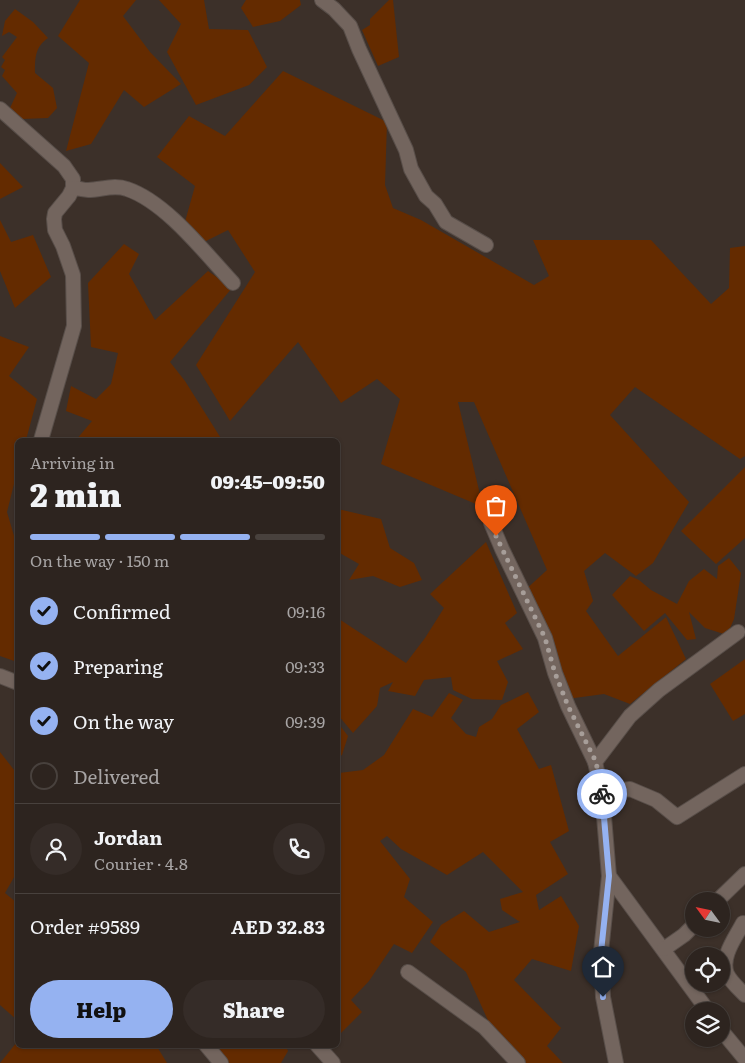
<!DOCTYPE html>
<meta charset="utf-8">
<style>
:root{--surface:#2d241f;--page:#352c28;--text:#f1f3f6;--muted:#a7a4a4;--line:#48413d;--accent:#95b2f1}
body{margin:0;font-family:Literata,serif;background:var(--page);color:var(--text);height:100vh;display:flex;flex-direction:column;font-size:19px;white-space:nowrap}
*{box-sizing:border-box;margin:0}
p{font-size:16px;color:var(--muted)}
.icon{flex:none;width:28px;height:28px;fill:none;stroke:currentColor;stroke-width:2;stroke-linecap:round;stroke-linejoin:round}
.map{position:relative;flex:1;overflow:hidden}
.side{position:absolute;left:15px;top:438px;width:325px;height:610px;display:flex;flex-direction:column;background:var(--surface);border-radius:8px;box-shadow:0 1px 4px #0004,0 0 0 1px var(--line)}
.side>*{flex:none}
.needle{width:32px;rotate:303deg}
.tools{position:absolute;left:685px;top:892px;display:grid;gap:10px}
.tools a{display:grid;place-items:center;width:45px;height:45px;border-radius:50%;background:var(--surface);box-shadow:0 1px 4px #0004,0 0 0 1px var(--line);font-size:25px}
.pin{position:absolute;display:grid;place-items:center;width:42px;height:42px;color:#fff;margin:-51px -21px;border-radius:50% 50% 50% 0;rotate:-45deg;box-shadow:0 0 5px #0007}
.pin .icon{rotate:45deg}
.courier{position:absolute;display:grid;place-items:center;width:50px;height:50px;margin:-25px;border:4px solid #95b2f1;border-radius:50%;background:#fff;color:#222;box-shadow:0 1px 6px #0007}
.head em{font-style:normal;font-weight:800}
.head div{display:flex;flex-direction:column-reverse}
.head{display:flex;align-items:center;justify-content:space-between;height:85px;padding:0 15px}
h1{font-size:32px;font-weight:800;line-height:38px}
.bar{display:grid;grid-template-columns:repeat(4,1fr);gap:8px 5px;align-content:center;height:60px;padding:0 15px}
.bar i{height:6px;border-radius:4px;background:var(--line)}
.bar .active{background:var(--accent)}
.bar p{grid-column:span 4}
.line{display:flex;align-items:center;gap:12px;padding:0 15px;border-top:1px solid var(--line)}
.line div{flex:1}
.round{display:grid;place-items:center;flex:none;width:52px;height:52px;border-radius:26px;background:var(--page)}
ol{padding:0 15px;list-style:none}
li{display:flex;align-items:center;gap:15px;height:55px}
li p{margin-inline-start:auto}
li .icon{padding:5px;border-radius:50%;background:var(--accent);color:#111;stroke-width:4}
li:last-child{color:var(--muted)}
li i{width:28px;height:28px;border:2px solid var(--line);border-radius:50%}
.primary-button{display:flex;gap:10px;margin-top:auto;padding:10px 15px}
.primary-button a{flex:1;height:58px;border-radius:30px;background:var(--accent);color:#111;font-size:20px;font-weight:800;line-height:58px;text-align:center}
.primary-button a+a{background:var(--page);color:var(--text)}
.map>svg:first-child{display:block}
.green{fill:#642b00}
.lines{fill:none;stroke-linecap:round;stroke-linejoin:round}
.minor-casing{stroke:#584e49;stroke-width:16}
.minor{stroke:#73655e;stroke-width:14}
.done{stroke:#a79e99;stroke-width:5;stroke-dasharray:0 9}
.route{stroke:#95b2f1;stroke-width:6}
</style>
<div class="map">
<svg width="745" height="1063" viewBox="0 0 745 1063">
<rect width="100%" height="100%" fill="#3c3029"/>
<!-- green -->
<g class="green">
<path d="M80,0H136L123,16L150,52L181,84L144,107L124,90L91,144L66,151L89,63L58,36Z"/>
<path d="M159,0H204L209,29L248,30L267,67L249,85L196,105L167,52L181,24Z"/>
<path d="M246,0H300L301,5L280,21L253,27L241,8Z"/>
<path d="M389,0H393L399,57L378,66L362,30L370,25V19Z"/>
<path d="M15,9L33,22L48,38C35,47 35,58 35,73L53,88L57,108L48,118L22,119L10,108L17,93L2,76L5,70L1,67L5,60L2,57L17,37L9,32L2,36L5,21Z"/>
<path d="M283,71L387,122L385,185L393,208L421,220L534,285L549,276L533,240H651L711,304L729,288L730,248L745,246V456L740,459L635,387L610,415L689,502L653,563L636,576L605,553L584,571L593,601L586,611L618,656L666,617L686,659L630,704L604,694L567,699L523,592L547,570L474,402H458L483,507L381,464L400,399L377,379L341,403L298,342L230,421L196,365L255,272L228,230L196,246L181,236L195,186L157,157L189,116L225,136Z"/>
<path d="M0,163L23,187L0,199Z"/>
<path d="M0,220L11,242L33,235L51,277L15,308L0,271Z"/>
<path d="M124,244L139,254L129,274L155,320L208,271L232,288L170,362L185,381L222,440H76L92,421L66,411L71,386L96,399L111,384L118,353L91,347L88,283Z"/>
<path d="M0,336L29,347L9,376L37,399L26,440H18L17,472L7,512L17,546V662L0,656Z"/>
<path d="M745,467V538L716,564L681,531Z"/>
<path d="M338,509L381,519L390,548L414,563L422,580L400,587L373,576L349,580L359,564L338,552Z"/>
<path d="M486,542L517,613L505,623L523,649L497,661L508,682L502,700L472,699L453,690L451,677L424,680L415,696L388,691L393,682L380,688L377,706L353,733L338,715L339,619L406,663L425,638L444,608L430,594Z"/>
<path d="M729,558L741,573L734,619L727,635L705,628L689,612L696,639L687,640L665,613L644,631L612,595L630,576L639,580L651,590L677,604L689,581L704,569L717,579L718,566Z"/>
<path d="M745,659V714L733,721L710,684Z"/>
<path d="M528,692L539,712L517,729L539,769L551,765L569,831L550,842L568,874L536,895L539,910L561,896L579,926L571,971L532,959L514,980L561,1028L547,1046L563,1063H520L496,1038L466,972L430,942L441,925L464,911L489,932L520,922L502,910L500,899L523,892L483,852L447,875L401,849L387,836L380,841L410,879L404,897L433,922L412,953L394,944L369,981L351,1000L362,1012L338,1036V776L339,773L363,770L384,755L413,709L432,717L449,693L463,700L451,718L466,734L476,737L479,727L492,719L501,705Z"/>
<path d="M338,723L348,736L342,755L338,757Z"/>
<path d="M0,752L18,775L17,872L5,893L17,903V1020L0,1005Z"/>
<path d="M17,1042L18,1045H156L167,1063H0Z"/>
<path d="M207,1045H285L288,1051L281,1063H223Z"/>
</g>
<g class="lines">
<defs>
<g id="minor">
<path d="M322,0L334,9L350,26L359,49L406,150L411,169L426,196L435,204L446,222L486,245"/>
<path d="M0,109L64,166L73,179V188L69,196L55,213L54,219L55,230L63,246L73,275L74,326L41,440"/>
<path d="M73,188C78,188 83,190 88,190C101,190 114,184 127,189C166,202 205,253 233,283"/>
<path d="M491,523L502,549L545,638L555,673L568,706L595,762"/>
<path d="M0,676L18,683"/>
<path d="M602,793L630,789L656,800L677,817L745,774"/>
<path d="M609,876L708,1011"/>
<path d="M717,901L745,874"/>
<path d="M743,923C736,937 720,957 727,974C731,982 739,989 745,995"/>
<path d="M664,949L684,935L694,925"/>
<path d="M408,972L484,1027L518,1063"/>
<path d="M721,1030L745,1059"/>
<path d="M206,1045L221,1063"/>
<path d="M317,1045L333,1063"/>
<path d="M616,1063L603,997L601,952L609,876L602,793L595,762L630,716L659,690L738,632"/>
</g>
</defs>
<!-- minor casing -->
<use href="#minor" class="minor-casing"/>
<!-- minor -->
<use href="#minor" class="minor"/>
</g>
<g class="lines">
<!-- done -->
<path class="done" d="M496,536L545,638L555,673L568,706L596,762L602,794"/>
<!-- route -->
<path class="route" d="M602,794L609,876L601,952L603,997"/>
</g>
</svg>
<div class="tools">
<a><svg class="needle" viewBox="-14 -14 28 28"><path d="M0-13l5 13h-10z" fill="#e53935"/><path d="M0 13l5-13h-10z" fill="#a7a4a4"/></svg></a>
<a><svg class="icon" aria-label="locate" viewBox="0 0 24 24"><circle cx="12" cy="12" r="6"/><path d="M12 2v4M12 18v4M2 12h4M18 12h4"/></svg></a>
<a><svg class="icon" aria-label="layers" viewBox="0 0 24 24"><path d="M12 4l9 5-9 5-9-5zM3 14l9 5 9-5"/></svg></a>
</div>
<div class="pin" style="left:496px;top:536px;background:#ea580c"><svg class="icon" aria-label="bag" viewBox="0 0 24 24"><path d="M5 8h14l-1 12H6zM9 8a3 3 0 0 1 6 0"/></svg></div>
<div class="pin" style="left:603px;top:997px;background:#1f2937"><svg class="icon" aria-label="home" viewBox="0 0 24 24"><path d="M3 11l9-7 9 7M6 9v11h12V9"/></svg></div>
<div class="courier" style="left:602px;top:794px"><svg class="icon" aria-label="bike" viewBox="0 0 24 24"><circle cx="6" cy="16" r="4"/><circle cx="18" cy="16" r="4"/><path d="M6 16l4-8h5l3 8M10 8l3 8H6M13 5h3"/></svg></div>
<section class="side">
<div class="head"><div><h1>2 min</h1><p>Arriving in</p></div><em>09:45–09:50</em></div>
<div class="bar"><i class="active"></i><i class="active"></i><i class="active"></i><i></i><p>On the way · 150 m</p></div>
<ol>
<li><svg class="icon" aria-label="check" viewBox="0 0 24 24"><path d="M5 12l5 5 9-10"/></svg>Confirmed<p>09:16</p></li>
<li><svg class="icon" aria-label="check" viewBox="0 0 24 24"><path d="M5 12l5 5 9-10"/></svg>Preparing<p>09:33</p></li>
<li><svg class="icon" aria-label="check" viewBox="0 0 24 24"><path d="M5 12l5 5 9-10"/></svg>On the way<p>09:39</p></li>
<li><i></i>Delivered</li>
</ol>
<div class="line" style="height:90px"><a class="round"><svg class="icon" aria-label="person" viewBox="0 0 24 24"><circle cx="12" cy="8" r="4"/><path d="M4 21q1-7 8-7t8 7"/></svg></a><div><b>Jordan</b><p>Courier · 4.8</p></div><a class="round"><svg class="icon" aria-label="phone" viewBox="0 0 24 24"><path d="M5 4h4l2 5-3 2q2 4 5 5l2-3 5 2v4C11 20 4 13 5 4z"/></svg></a></div>
<div class="line" style="height:65px"><div>Order #9589</div><b>AED 32.83</b></div>
<div class="primary-button"><a>Help</a><a>Share</a></div>
</section>
</div>
